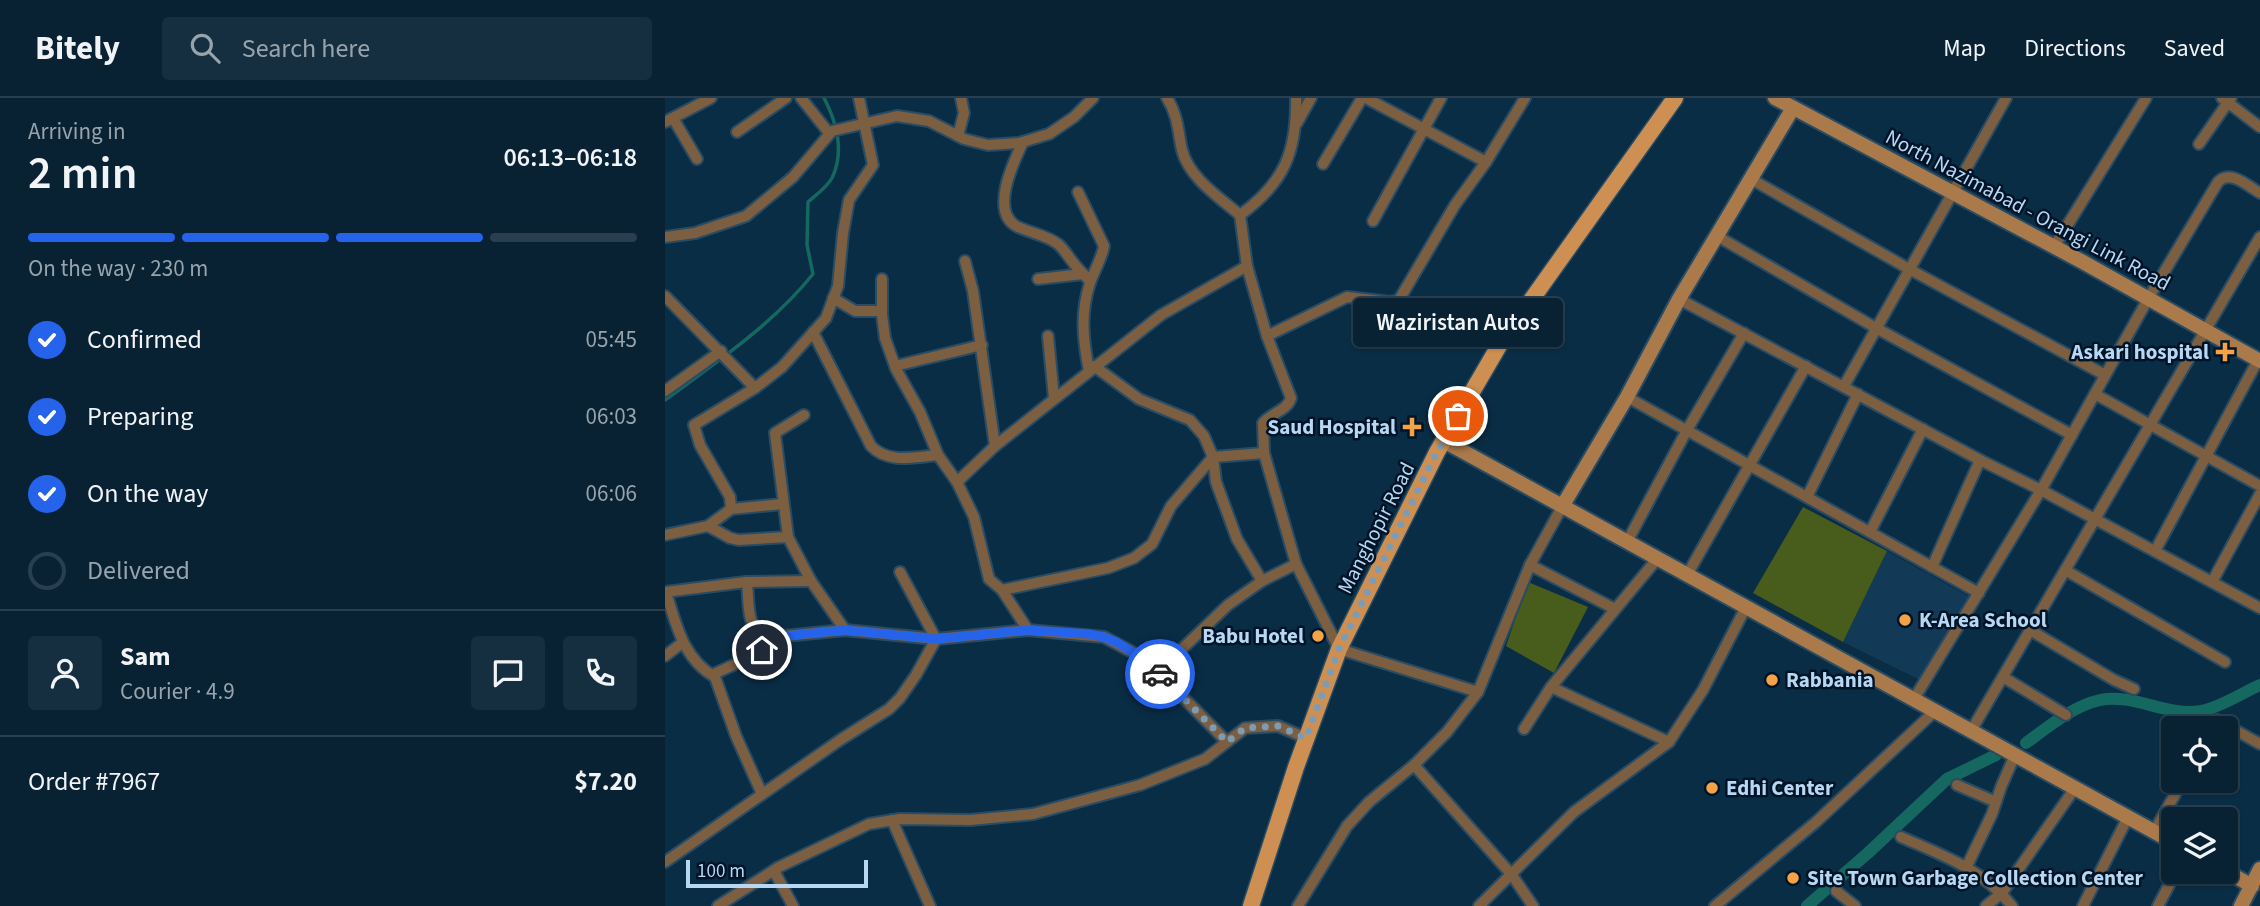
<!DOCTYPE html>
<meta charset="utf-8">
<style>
:root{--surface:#082234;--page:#162f40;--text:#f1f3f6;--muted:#98a4ac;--line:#293f4f;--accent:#2563eb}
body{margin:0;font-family:"Source Sans 3",sans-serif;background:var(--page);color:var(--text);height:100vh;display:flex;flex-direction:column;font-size:26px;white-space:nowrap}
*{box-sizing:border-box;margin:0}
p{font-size:23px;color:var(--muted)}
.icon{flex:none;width:38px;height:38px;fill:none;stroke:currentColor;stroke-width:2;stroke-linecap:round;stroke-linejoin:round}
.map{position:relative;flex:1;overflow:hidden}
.details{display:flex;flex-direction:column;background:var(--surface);width:665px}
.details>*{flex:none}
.tools{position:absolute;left:1496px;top:618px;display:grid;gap:14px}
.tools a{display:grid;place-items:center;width:77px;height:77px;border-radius:7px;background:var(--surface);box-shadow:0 2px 5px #0004,0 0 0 2px var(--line);font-size:35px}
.scale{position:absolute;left:21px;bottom:18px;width:182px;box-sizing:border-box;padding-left:7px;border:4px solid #b8d7f3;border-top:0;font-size:19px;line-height:24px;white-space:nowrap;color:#b8d7f3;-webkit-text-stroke:5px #001428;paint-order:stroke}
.pin{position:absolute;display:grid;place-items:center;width:60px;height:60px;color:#fff;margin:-30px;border:4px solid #fff;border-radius:50%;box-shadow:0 2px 7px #0007}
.courier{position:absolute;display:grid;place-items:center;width:70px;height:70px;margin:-35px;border:5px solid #2563eb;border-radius:50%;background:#fff;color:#222;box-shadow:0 2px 9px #0007}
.bubble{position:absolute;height:49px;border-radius:7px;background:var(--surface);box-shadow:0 2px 5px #0004,0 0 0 2px var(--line);font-size:23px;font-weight:600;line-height:49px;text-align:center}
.headline em{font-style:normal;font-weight:600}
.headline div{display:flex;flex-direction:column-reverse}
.headline{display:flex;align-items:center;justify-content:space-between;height:119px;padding:0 28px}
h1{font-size:46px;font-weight:600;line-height:52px}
.bar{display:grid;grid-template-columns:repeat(4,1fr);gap:10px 7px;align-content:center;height:84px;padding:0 28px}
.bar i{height:9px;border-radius:5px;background:var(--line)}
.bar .current{background:var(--accent)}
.bar p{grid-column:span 4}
.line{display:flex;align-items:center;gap:18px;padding:0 28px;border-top:2px solid var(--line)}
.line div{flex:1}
.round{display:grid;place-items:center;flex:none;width:74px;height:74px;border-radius:7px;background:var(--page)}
ol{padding:0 28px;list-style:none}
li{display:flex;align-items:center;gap:21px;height:77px}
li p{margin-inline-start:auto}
li .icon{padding:7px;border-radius:50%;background:var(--accent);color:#fff;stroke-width:4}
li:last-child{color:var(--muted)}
li i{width:38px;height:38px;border:4px solid var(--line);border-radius:50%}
header{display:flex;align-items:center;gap:42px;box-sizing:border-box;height:98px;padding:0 35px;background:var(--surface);border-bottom:2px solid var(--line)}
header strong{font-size:33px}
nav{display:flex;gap:38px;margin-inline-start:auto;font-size:24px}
.search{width:490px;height:63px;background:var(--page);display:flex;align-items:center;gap:18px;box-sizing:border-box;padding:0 24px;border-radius:7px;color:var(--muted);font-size:26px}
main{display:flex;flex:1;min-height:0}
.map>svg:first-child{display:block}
.built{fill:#123956}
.green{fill:#485c1b}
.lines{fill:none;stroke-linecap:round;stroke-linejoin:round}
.stream{stroke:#14685f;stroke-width:3.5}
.canal{stroke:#14685f;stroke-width:12}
.street-casing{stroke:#294c65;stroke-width:14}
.secondary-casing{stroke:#294c65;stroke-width:18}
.primary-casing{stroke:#294c65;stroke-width:19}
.street{stroke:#7c5e41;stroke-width:10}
.secondary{stroke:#aa7a4b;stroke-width:14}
.primary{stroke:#ce9052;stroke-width:16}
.done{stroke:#7b9cb6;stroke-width:7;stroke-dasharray:0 12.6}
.route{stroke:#2563eb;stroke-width:9}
.poi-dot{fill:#f6a247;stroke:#001428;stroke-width:2.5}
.labels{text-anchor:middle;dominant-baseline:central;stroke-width:5;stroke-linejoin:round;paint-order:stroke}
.street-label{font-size:21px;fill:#b8d7f3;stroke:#001428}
.poi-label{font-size:21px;font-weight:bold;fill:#b8d7f3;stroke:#001428;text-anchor:start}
</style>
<header>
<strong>Bitely</strong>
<div class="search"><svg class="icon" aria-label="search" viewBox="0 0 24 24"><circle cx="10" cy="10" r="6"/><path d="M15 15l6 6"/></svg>Search here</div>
<nav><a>Map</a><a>Directions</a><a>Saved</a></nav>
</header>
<main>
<section class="details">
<div class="headline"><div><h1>2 min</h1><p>Arriving in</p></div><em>06:13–06:18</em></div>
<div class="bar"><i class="current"></i><i class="current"></i><i class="current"></i><i></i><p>On the way · 230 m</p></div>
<ol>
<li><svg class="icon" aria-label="check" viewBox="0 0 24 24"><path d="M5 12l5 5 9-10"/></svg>Confirmed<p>05:45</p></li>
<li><svg class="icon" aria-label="check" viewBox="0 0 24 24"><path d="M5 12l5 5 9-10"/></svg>Preparing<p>06:03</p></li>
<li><svg class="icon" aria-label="check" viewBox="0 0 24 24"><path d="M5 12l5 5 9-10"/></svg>On the way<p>06:06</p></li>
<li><i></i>Delivered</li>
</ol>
<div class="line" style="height:126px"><a class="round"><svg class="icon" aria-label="person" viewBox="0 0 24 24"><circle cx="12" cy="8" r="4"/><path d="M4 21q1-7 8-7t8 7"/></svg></a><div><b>Sam</b><p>Courier · 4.9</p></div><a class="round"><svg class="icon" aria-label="chat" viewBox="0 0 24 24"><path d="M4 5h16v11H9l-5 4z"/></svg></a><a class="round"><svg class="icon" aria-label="phone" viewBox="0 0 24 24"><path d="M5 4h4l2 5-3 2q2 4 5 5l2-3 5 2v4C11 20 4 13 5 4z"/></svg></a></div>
<div class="line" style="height:91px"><div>Order #7967</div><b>$7.20</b></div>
</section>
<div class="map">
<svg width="1595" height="808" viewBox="0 0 1595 808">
<rect width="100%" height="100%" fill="#0a2d46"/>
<!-- built -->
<path class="built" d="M1222,453L1305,499L1255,582L1178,544Z"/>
<!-- green -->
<g class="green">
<path d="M1138,409L1222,453L1178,544L1088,495Z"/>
<path d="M863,484L923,509L889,575L841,548Z"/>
</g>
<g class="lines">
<!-- stream -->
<path class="stream" d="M0,302C52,264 108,226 148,176L142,147L143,104C151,97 162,89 167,80C180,53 172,25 159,0"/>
<!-- canal -->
<g class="canal">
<path d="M1361,645C1383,629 1408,608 1435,602C1469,595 1502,619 1536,613C1556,609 1577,595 1595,587"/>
<path d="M1142,808L1203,755L1282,681L1331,657"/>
</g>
<defs>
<g id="street">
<path d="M136,0L164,35"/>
<path d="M502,0C513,17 513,34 517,52C524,80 555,100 575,117L582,168L602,238L626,300C622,313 606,315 598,325L599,355L631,466L674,551L813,594"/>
<path d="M701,0L821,64"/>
<path d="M1557,0L1595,29"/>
<path d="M8,20L32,61"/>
<path d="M0,24L46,0"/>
<path d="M632,25L646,0"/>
<path d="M72,34L121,0"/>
<path d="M293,38L299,15L296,0"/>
<path d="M358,44C348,65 324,115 353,129C366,135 381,137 393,146C399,151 402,157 407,163C412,170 419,177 425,183"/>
<path d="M1534,46L1566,0"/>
<path d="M658,66L697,0"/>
<path d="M1086,81L1244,171L1440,277"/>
<path d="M413,94L439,148C437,160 429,173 425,185C415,215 418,242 424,273"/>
<path d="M575,117C619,85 632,54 631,0"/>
<path d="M708,123L776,0"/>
<path d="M1052,138L1211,230L1407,337"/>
<path d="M0,139L30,135L81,118L128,79L167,33L232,18L264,23L299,41L323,47L354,45L384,36L409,19L428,0"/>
<path d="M1389,149L1481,0"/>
<path d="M300,163L308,193L330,348"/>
<path d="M217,181V217L220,240L231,271L255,314L273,357L292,384L309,419L324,481L337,492L363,532"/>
<path d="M373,181L418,176"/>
<path d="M0,198L90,290"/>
<path d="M168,200L190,213H217"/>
<path d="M1014,201L1315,362L1376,392L1595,510"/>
<path d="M148,234L206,348C223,366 250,359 273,357"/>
<path d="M383,238L389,300"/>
<path d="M602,238L682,199L725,204L734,202L790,107L821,64L860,0"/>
<path d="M230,268L317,247"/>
<path d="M429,268L474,301L525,322L539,338L548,359L551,384L572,441L597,483"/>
<path d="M1179,288L1341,0"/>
<path d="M0,293L56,253"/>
<path d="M1430,296L1595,388"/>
<path d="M962,299L1314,495"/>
<path d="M139,317L110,335L123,439L146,483L180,532"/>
<path d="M292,384L330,348L496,217L582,168"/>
<path d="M1142,399L1193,296"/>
<path d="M66,411L118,406"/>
<path d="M43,428L65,440L74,442L123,439"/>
<path d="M1205,434L1258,331"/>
<path d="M0,437L43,428L66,411L65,399L35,347L29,327L90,290L117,269L161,220L173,188L178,135L184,102L208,67L194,0"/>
<path d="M962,444L1022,332L1079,235"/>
<path d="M1490,453L1593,262"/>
<path d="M865,467L950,511"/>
<path d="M1267,469L1315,362"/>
<path d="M1400,472L1560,564"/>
<path d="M1022,477L1141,268"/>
<path d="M82,484C84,503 81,529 99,540L180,532L271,541L363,532L439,539L469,555L497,578L562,644"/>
<path d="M1547,484L1595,396"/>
<path d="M337,492L443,470L469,460L487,446L506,408L548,359L599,355"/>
<path d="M0,494L81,484L146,483"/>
<path d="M1,494C11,526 18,561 50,579"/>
<path d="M1365,532L1449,582L1469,591"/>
<path d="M518,550L563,507L597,483L631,466"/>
<path d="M0,558L17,545"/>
<path d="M1338,579L1401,617"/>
<path d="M886,589L1004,644"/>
<path d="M1249,601L1376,392L1483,201L1553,84C1565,71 1583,88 1595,95"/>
<path d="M1548,630L1552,622L1595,646"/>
<path d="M859,631L886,589L992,461"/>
<path d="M1306,633L1595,139"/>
<path d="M749,667L847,777L868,808"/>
<path d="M1292,687L1331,704"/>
<path d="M97,696L71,638L50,579L51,575L94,555L98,550L99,540"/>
<path d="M227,722L265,808"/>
<path d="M1489,734L1518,682"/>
<path d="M1236,739C1277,757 1319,772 1347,808"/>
<path d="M0,764L175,642L224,611L235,600L251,577L271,541L235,474"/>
<path d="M1302,768L1327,716L1336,689L1350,657"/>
<path d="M109,773L128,808"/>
<path d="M1171,793L1190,808"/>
<path d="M53,808L114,769L204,726L235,721L305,722L368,716L475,687L540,661L580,630L613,628L641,640"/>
<path d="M633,808L682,728L704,704L749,667L782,634L813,594L865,467L898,407"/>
<path d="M814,808L909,714L1004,644L1038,592L1081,509"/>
<path d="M1050,808L1151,724L1270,613"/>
<path d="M1321,808L1337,795L1410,690"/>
<path d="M1418,808L1463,719"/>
<path d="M1493,808L1511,774"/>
</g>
<g id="secondary">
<path d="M1110,0L1416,163L1595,263"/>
<path d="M779,343L1508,744"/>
<path d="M898,407L962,299L1014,201L1128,10"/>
<path d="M1561,773L1587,788"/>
<path d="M1576,808L1595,771"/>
</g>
<path id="primary" d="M586,808L631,669L674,551L772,354L835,246L1010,0"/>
</defs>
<!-- street casing -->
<use href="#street" class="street-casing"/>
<!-- secondary casing -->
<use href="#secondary" class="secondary-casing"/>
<!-- primary casing -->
<use href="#primary" class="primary-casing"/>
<!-- street -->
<use href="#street" class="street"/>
<!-- secondary -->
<use href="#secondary" class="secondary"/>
<!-- primary -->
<use href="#primary" class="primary"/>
</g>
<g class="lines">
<!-- done -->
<path class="done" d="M495,576L562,644L580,630L613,628L641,640L674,551L772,354L793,318"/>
<!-- route -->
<path class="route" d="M97,552L99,540L180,532L271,541L363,532L424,536L439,539L453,545L469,555L495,576"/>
</g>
<!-- markers -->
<g class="poi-dot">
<path d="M1556.5 243.5h7v7h7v7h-7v7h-7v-7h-7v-7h7z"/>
<path d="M743.5 318.5h7v7h7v7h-7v7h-7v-7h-7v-7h7z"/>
<circle cx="1240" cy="522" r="7"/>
<circle cx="653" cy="538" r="7"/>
<circle cx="1107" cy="582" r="7"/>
<circle cx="1047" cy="690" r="7"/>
<circle cx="1128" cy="780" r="7"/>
</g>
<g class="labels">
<!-- street labels -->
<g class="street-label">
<text transform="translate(1363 112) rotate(28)">North Nazimabad - Orangi Link Road</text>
<text transform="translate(711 430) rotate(-63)">Manghopir Road</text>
</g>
<!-- poi labels -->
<g class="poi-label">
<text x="1544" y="254" text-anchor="end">Askari hospital</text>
<text x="731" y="329" text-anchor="end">Saud Hospital</text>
<text x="1254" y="522">K-Area School</text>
<text x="639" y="538" text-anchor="end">Babu Hotel</text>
<text x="1121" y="582">Rabbania</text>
<text x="1061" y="690">Edhi Center</text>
<text x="1142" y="780">Site Town Garbage Collection Center</text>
</g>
</g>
</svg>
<div class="tools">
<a><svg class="icon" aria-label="locate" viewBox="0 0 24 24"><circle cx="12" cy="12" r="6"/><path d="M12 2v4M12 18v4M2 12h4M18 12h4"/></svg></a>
<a><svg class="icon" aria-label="layers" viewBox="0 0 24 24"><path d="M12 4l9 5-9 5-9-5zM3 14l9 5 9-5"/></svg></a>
</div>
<div class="scale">100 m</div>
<div class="pin" style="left:793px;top:318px;background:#ea580c"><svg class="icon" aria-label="bag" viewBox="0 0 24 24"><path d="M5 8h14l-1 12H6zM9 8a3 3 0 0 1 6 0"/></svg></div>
<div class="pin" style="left:97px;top:552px;background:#1f2937"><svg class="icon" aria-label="home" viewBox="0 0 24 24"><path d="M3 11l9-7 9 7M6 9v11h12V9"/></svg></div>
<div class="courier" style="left:495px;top:576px"><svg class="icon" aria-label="car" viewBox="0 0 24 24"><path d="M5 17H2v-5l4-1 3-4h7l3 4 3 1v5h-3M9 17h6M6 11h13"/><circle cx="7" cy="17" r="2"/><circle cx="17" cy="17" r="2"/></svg></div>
<div class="bubble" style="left:688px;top:200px;width:210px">Waziristan Autos</div>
</div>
</main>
